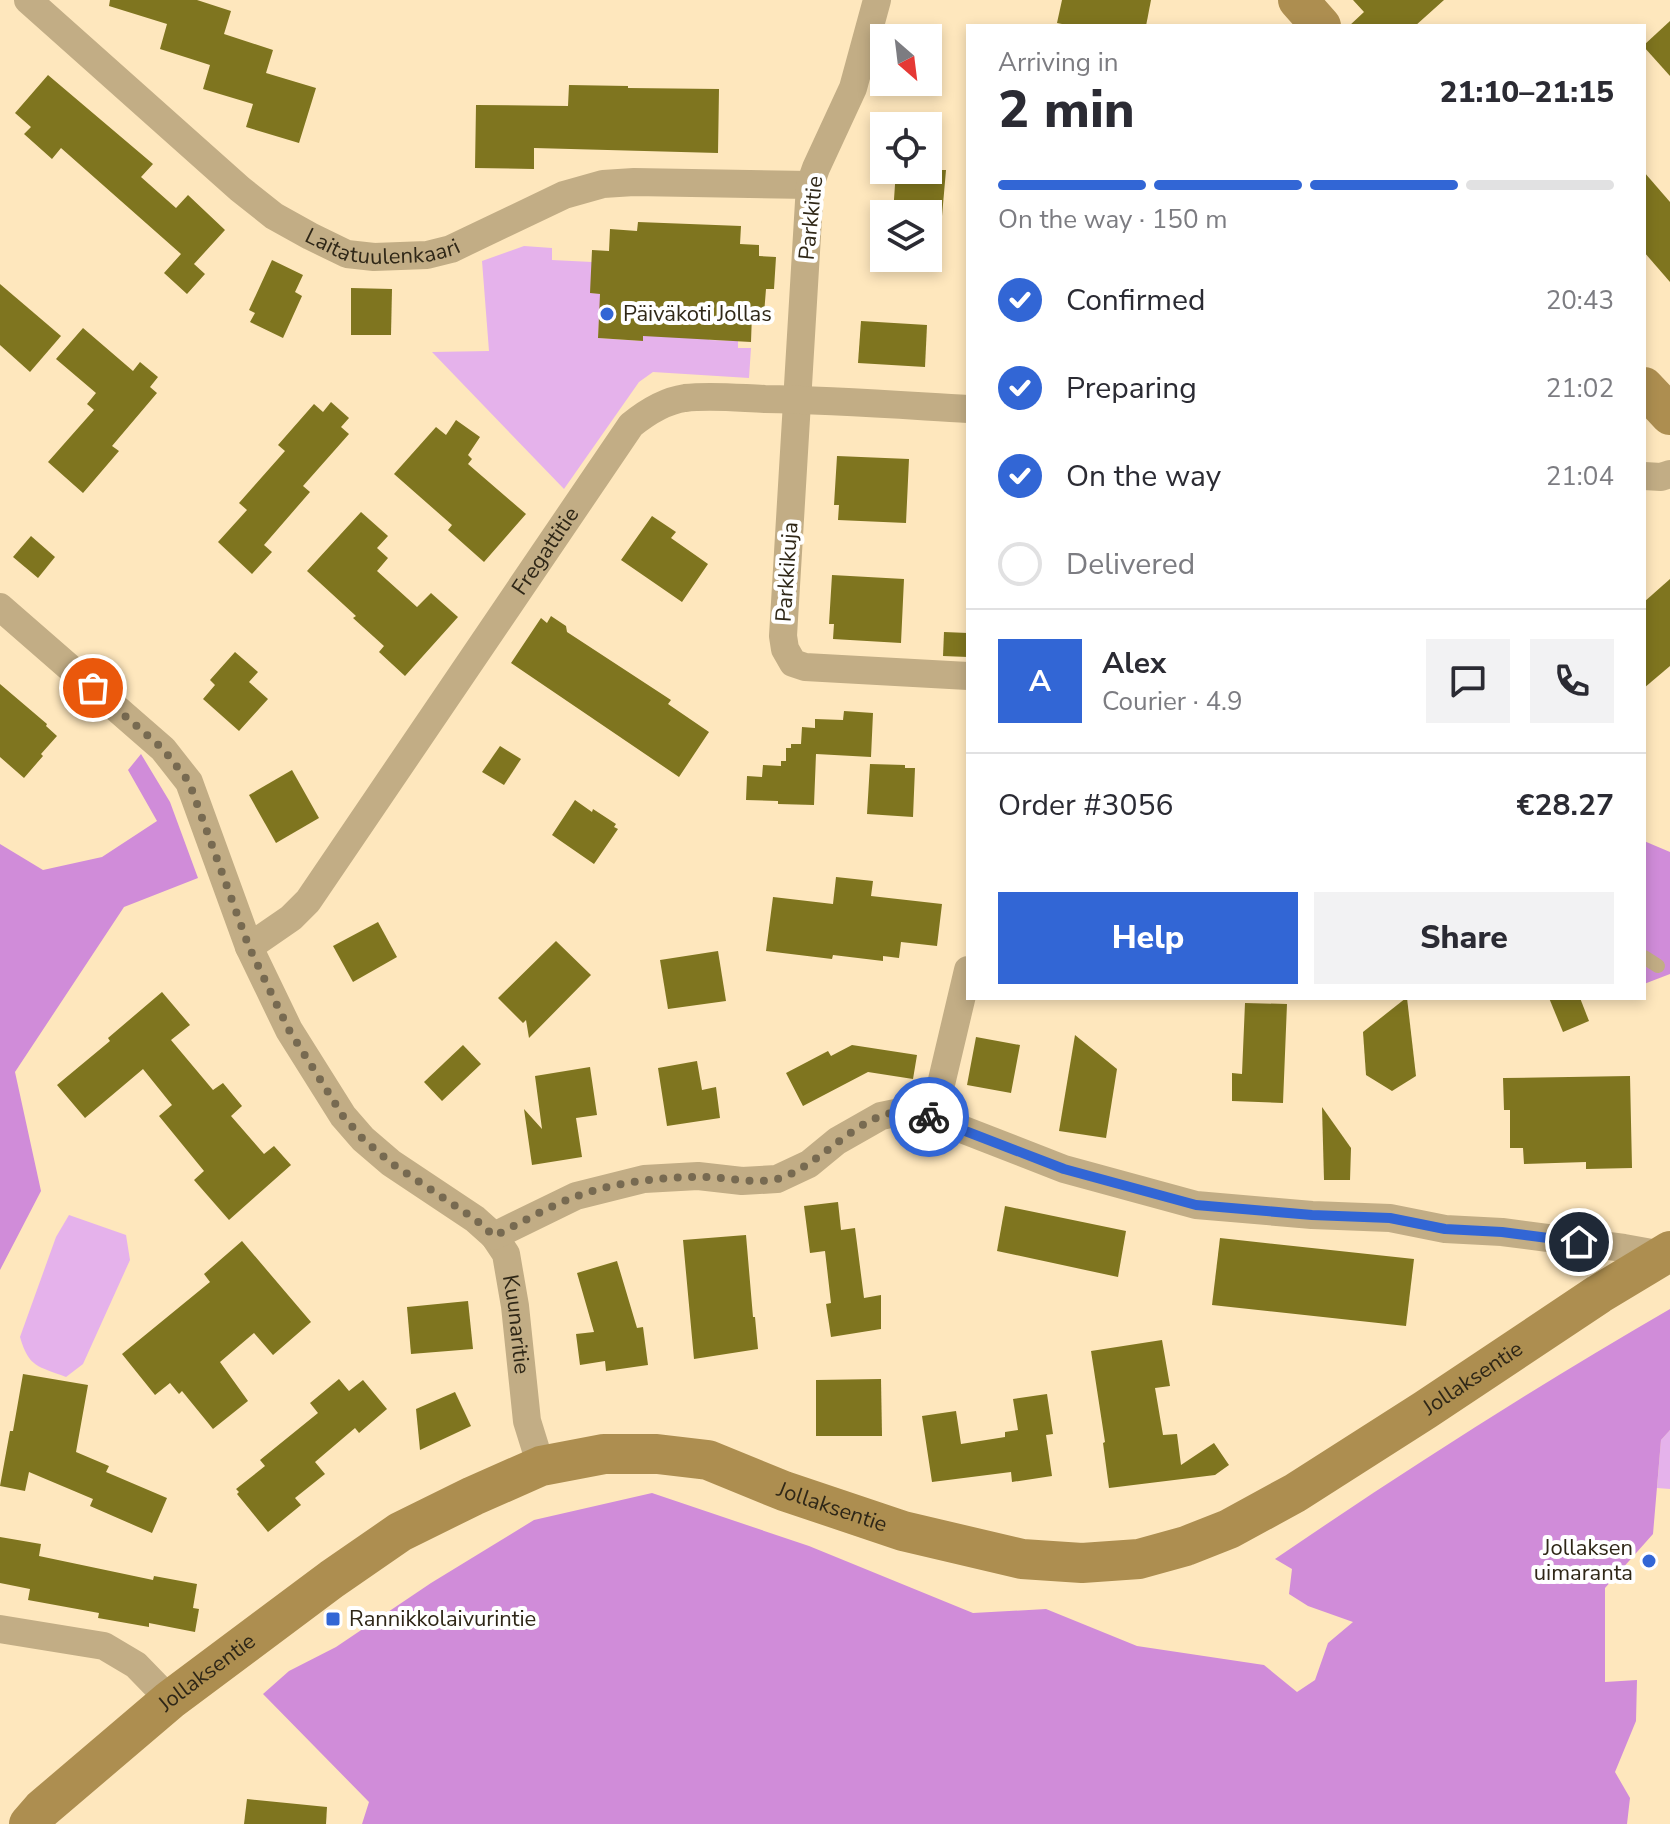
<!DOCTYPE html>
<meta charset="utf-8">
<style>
:root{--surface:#fff;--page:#f2f2f3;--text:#2b2b33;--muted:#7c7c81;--line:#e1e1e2;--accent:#3266d5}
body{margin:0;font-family:"Nunito Sans",sans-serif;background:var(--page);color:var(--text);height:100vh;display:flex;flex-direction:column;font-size:30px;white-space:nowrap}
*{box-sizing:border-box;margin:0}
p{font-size:26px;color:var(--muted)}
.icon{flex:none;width:44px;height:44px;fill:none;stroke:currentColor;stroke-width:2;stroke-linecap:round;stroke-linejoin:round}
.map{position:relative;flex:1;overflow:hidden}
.side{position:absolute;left:966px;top:24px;width:680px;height:976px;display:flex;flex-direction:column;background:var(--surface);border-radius:0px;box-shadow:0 4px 12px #0003}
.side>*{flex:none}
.needle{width:52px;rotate:152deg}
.tools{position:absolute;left:870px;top:24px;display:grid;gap:16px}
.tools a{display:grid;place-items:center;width:72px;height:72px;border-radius:0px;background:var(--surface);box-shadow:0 4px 12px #0003;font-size:40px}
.pin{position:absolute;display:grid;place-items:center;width:68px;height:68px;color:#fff;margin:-34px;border:4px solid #fff;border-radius:50%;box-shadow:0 2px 8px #0007}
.courier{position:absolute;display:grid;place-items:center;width:80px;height:80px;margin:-40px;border:6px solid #3266d5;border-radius:50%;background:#fff;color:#222;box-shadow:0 2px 10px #0007}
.summary em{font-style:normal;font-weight:800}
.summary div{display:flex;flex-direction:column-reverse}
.summary{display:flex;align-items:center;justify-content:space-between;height:136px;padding:0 32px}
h1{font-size:52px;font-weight:800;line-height:60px}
.bar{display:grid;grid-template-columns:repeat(4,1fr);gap:12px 8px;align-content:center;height:96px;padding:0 32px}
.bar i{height:10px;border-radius:6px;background:var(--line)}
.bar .on{background:var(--accent)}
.bar p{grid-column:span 4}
.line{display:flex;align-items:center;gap:20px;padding:0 32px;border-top:2px solid var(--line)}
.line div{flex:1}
.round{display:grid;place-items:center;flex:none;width:84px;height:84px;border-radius:0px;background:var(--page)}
ol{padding:0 32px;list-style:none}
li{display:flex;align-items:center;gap:24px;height:88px}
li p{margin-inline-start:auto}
li .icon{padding:8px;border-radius:50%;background:var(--accent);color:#fff;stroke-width:4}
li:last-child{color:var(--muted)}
li i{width:44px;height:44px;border:4px solid var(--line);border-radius:50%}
.action{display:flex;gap:16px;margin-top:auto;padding:16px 32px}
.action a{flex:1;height:92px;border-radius:0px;background:var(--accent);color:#fff;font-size:32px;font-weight:800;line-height:92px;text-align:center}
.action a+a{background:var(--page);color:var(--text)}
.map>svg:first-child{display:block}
.green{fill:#e5b2eb}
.forest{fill:#d08cd9}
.building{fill:#7f751f}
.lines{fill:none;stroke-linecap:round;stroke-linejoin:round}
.lane{stroke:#c2ad85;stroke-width:14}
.street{stroke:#c2ad85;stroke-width:28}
.secondary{stroke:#ad8e50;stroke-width:40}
.done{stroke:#776a51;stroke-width:8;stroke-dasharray:0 14.4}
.route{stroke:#3266d5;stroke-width:10}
.poi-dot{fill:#3266d5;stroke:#fff;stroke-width:3}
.labels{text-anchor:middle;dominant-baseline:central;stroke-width:8;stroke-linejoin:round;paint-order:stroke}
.street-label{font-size:22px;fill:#2f2717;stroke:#fff}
.poi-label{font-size:22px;fill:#2f2717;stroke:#fff;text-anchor:start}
</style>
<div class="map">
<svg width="1670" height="1824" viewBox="0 0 1670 1824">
<rect width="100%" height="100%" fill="#fee7bd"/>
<!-- green -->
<g class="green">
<path d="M524,246L552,248V260L592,262L591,293L631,295L599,319L598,338L642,341L643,336L711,297L709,340L738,341V348H751L749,378L653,372L639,382L564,489L432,352L489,351L482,261Z"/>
<path d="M69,1215L126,1235L130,1260L83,1364L66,1377C38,1366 29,1368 20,1337L56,1237Z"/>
<path d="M1670,1430V1489L1657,1488L1661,1440Z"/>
</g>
<!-- forest -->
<g class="forest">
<path d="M141,754L170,802L198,878L124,907L15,1072L41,1191L0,1270V844L43,870L102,857L157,821L128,770Z"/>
<path d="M1644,841L1670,852V974L1644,984Z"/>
<path d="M1670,1309V1430L1661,1440L1653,1534L1605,1588V1682L1637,1680L1636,1721L1615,1772L1630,1798L1627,1824H362L369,1802L263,1694L289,1671L336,1647L431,1583L534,1520L652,1493L809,1546L973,1613L1046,1609L1137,1646L1264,1665L1297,1692L1315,1680L1328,1643L1353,1622L1308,1606L1289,1594L1292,1569L1275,1559C1404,1471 1535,1387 1670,1309Z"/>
</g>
<!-- building -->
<g class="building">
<path d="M110,0H197L231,11L224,34L273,50L266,73L316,88L299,143L246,127L253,104L203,89L210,65L160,49L167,24L109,6Z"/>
<path d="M1062,0H1151L1146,26H1072L1057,23Z"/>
<path d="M1353,0H1444L1415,26H1349L1364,12Z"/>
<path d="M1670,21V76L1644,47V45Z"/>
<path d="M48,75L153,164L141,177L176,208L188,195L225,230L194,264L205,274L187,294L164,273L181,254L61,148L52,159L24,134L31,127L15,113Z"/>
<path d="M569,85L628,86V88L719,89L718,153L534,148V169L475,168L476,105L568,106Z"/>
<path d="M896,170H946L942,216L928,215V214H893Z"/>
<path d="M1644,172L1670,202V282L1644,252Z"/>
<path d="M638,222L741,226L740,244L759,245V256L776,257L774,289H766L764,314L752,313L751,342L643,336V341L598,338L600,294L590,293L592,250L609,251L610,229L637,231Z"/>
<path d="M272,260L303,275L295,292L302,296L283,338L250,322L255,313L249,310Z"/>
<path d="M0,284L61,336L30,372L0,345Z"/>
<path d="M351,288L392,289L391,335H351Z"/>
<path d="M861,321L927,325L925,367L858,363Z"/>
<path d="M83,328L133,371L140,362L158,377L150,387L157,393L112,446L119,451L83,493L48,462L94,410L87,404L96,393L56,359Z"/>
<path d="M331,402L349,418L341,427L349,434L303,486L310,492L264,545L272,552L252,574L218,542L247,510L239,503L285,451L278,445L314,404L323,412Z"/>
<path d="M456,420L480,437L468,455L472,459L468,464L526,514L484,562L448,530L452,525L394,474L436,427L446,435Z"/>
<path d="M837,456L909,459L906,523L838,520L839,505H834Z"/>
<path d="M361,512L388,536L377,548L388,558L377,571L417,607L431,593L458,617L405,676L379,652L384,646L353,618L356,616L307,571Z"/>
<path d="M652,516L676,532L671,538L708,564L682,602L621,560Z"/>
<path d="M31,536L55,557L38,578L13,557Z"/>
<path d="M832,575L904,579L901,643L833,639L834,624H829Z"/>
<path d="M1670,579V666L1644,688V602Z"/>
<path d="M551,616L566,626L567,632L671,700L668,704L709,732L679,777L511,663L541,618L547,623Z"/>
<path d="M944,632L968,633V657L943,656Z"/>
<path d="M235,652L258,672L249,682L268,699L239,731L203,699L215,685L210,680Z"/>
<path d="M0,684L47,724L46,726L57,736L41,754L43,756L24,778L0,757Z"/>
<path d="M844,711L873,713L871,757L816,754L814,805L778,804V801L746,800L747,776L762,777L763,765L781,766V761H786V748H791V744H801L802,727L815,728V719L843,720Z"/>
<path d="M500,746L521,759L504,785L482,772Z"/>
<path d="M870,764L905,765V768H915L913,817L867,814Z"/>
<path d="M292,770L319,818L276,843L249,795Z"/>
<path d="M575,800L592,812L593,809L616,824L614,827L618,829L594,864L552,835Z"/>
<path d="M836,877L873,881L871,896L942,904L937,946L901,942L899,958L883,956V961L833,955L832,959L766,951L773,897L833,904Z"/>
<path d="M378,922L397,957L353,982L333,946Z"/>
<path d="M556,941L591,975L529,1038L526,1020L523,1023L498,998Z"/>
<path d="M718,951L726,1001L668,1009L660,960Z"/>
<path d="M162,992L190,1025L171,1040L213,1090L223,1083L242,1106L231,1116L264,1154L274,1146L291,1165L229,1220L194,1180L204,1171L159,1116L172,1105L143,1069L85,1118L57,1085L110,1041L108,1038Z"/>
<path d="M1406,998H1407L1416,1076L1392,1091L1366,1075L1363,1032Z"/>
<path d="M1549,998H1580L1589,1021L1563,1032Z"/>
<path d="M1245,1003L1287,1004L1283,1103L1232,1101V1073L1242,1074Z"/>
<path d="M1075,1035L1117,1069L1106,1138L1059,1131Z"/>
<path d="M976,1037L1020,1045L1011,1093L967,1085Z"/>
<path d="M463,1045L481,1064L442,1101L424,1082Z"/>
<path d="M852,1045L917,1055L913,1079L868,1072L803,1106L786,1073L828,1051L831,1056Z"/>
<path d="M697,1061L702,1090L716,1087L720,1118L667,1126L658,1068Z"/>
<path d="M590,1067L597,1115L576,1118L582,1157L532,1165L524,1109L542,1129L535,1076Z"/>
<path d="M1630,1076L1632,1168L1586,1169V1162L1524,1164L1523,1148H1510V1110H1504L1503,1078Z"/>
<path d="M1322,1107L1351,1148L1350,1180H1324Z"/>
<path d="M838,1202L841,1230L855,1228L864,1298L881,1295V1329L831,1337L826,1304L831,1303L825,1251L810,1253L804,1206Z"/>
<path d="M1005,1206L1126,1231L1118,1277L997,1251Z"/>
<path d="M746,1235L753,1317H755L758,1349L694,1359L683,1240Z"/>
<path d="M1220,1238L1414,1259L1406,1326L1212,1305Z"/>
<path d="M242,1241L311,1322L273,1355L254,1333L220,1362L248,1401L213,1429L182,1391L179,1394L170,1383L155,1395L122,1354L210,1282L204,1274Z"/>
<path d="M617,1261L637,1328L643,1327L648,1365L606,1371L605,1361L580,1365L576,1334L594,1332L577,1273Z"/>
<path d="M468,1301L473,1349L411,1354L407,1307Z"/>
<path d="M1162,1340L1170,1386L1155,1388L1163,1435L1177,1434L1181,1465L1214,1443L1229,1465L1215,1475L1109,1488L1103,1443L1105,1442L1091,1351Z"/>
<path d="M23,1374L88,1385L76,1452L109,1466L106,1472L167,1498L152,1533L90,1506L93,1499L29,1472L25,1491L0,1486L10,1431H13Z"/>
<path d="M339,1379L349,1391L363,1380L387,1409L359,1433L355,1428L315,1462L325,1474L295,1498L301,1505L268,1532L237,1494L239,1492L236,1489L265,1466L260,1460L318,1413L310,1403Z"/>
<path d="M881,1379L882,1436H816V1380Z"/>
<path d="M455,1392L471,1426L420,1450L416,1409Z"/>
<path d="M1047,1394L1053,1434L1046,1435L1052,1476L1012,1482L1011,1472L932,1482L922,1416L956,1411L961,1444L1005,1437V1432L1018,1430L1013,1399Z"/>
<path d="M0,1537L41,1544L39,1556L153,1580L154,1576L197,1584L193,1608L199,1609L195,1632L149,1623V1627L98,1618L99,1613L28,1600L30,1589L0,1583Z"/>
<path d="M247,1799L327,1807L326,1824H244Z"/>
</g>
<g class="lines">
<!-- lane -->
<path class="lane" d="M1644,957L1658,966"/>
<!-- street -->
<g class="street">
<path id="s1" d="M28,0L240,189L274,216L310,236L347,254L374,257L427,255L451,249L564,195L603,184L634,182L810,185"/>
<path d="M877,0L853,88L816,168L810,185L783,636L785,649L793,663L805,667L968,676"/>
<path d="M1644,476L1661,477L1670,474"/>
<path id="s2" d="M0,607L163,749L189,782L249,947L289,1030L343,1116L363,1139L391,1163L475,1219L494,1236L506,1254L515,1306L527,1421L541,1466"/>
<path id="s3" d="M249,947L291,918L308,901L631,425C647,412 664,401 685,398C711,395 739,398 765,399C833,400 900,405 968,409"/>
<path d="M933,1118L968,970"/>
<path d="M494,1236L576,1196L644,1179L698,1176L742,1181L777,1179L809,1164L837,1141L881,1116L905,1111L933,1118L1064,1169L1196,1205L1312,1215L1390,1218L1445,1229L1502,1232L1624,1248L1663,1255"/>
<path d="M0,1629L104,1646L136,1665L170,1700"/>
</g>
<!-- secondary -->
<g class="secondary">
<path d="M1298,0L1321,26"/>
<path d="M1644,387L1670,415"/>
<path id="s4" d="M29,1824L42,1809L170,1700L332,1579L400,1532L473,1496L541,1466L604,1454H657L708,1460L784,1491L903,1531L1022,1559L1082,1563L1139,1559L1186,1546L1229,1529L1295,1493L1425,1410L1599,1294L1670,1251"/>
</g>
</g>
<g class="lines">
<!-- done -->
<path class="done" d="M93,688L163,749L189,782L249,947L289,1030L343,1116L363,1139L391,1163L475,1219L494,1236C521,1223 549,1206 577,1196C614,1183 653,1178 691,1177C720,1175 748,1185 777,1179C820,1168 859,1110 905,1112C913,1112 922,1115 929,1117"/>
<!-- route -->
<path class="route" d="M929,1117L1064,1169L1196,1205L1312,1215L1390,1218L1445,1229L1502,1232L1579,1242"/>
</g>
<!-- markers -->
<g class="poi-dot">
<circle cx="607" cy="314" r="8"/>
<circle cx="1649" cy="1561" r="8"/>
<rect x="325" y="1611" width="16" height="16" rx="4"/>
</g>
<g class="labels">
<!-- street labels -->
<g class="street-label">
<text transform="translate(811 218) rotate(-84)">Parkkitie</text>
<text stroke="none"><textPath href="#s1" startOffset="444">Laitatuulenkaari</textPath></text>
<text stroke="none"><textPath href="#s3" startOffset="498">Fregattitie</textPath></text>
<text transform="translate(787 572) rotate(-86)">Parkkikuja</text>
<text stroke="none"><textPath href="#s2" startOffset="914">Kuunaritie</textPath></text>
<text stroke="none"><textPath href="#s4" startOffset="1626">Jollaksentie</textPath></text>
<text stroke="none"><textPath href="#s4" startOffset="930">Jollaksentie</textPath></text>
<text stroke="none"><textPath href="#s4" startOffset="234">Jollaksentie</textPath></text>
</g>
<!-- poi labels -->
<g class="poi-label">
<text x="623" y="314">Päiväkoti Jollas</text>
<text x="1633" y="1548" text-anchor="end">Jollaksen<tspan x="1633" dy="25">uimaranta</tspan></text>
<text x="349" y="1619">Rannikkolaivurintie</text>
</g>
</g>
</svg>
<div class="tools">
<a><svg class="needle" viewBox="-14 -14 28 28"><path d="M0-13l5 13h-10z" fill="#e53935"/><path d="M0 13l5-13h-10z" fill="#7c7c81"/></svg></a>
<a><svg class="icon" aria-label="locate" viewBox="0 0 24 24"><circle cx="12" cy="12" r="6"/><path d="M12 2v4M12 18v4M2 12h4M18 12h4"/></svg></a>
<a><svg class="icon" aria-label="layers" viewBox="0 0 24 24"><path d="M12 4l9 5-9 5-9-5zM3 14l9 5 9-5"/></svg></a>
</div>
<div class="pin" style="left:93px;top:688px;background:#ea580c"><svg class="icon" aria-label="bag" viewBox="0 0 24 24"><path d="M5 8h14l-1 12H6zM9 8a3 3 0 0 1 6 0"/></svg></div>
<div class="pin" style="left:1579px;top:1242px;background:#1f2937"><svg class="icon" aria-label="home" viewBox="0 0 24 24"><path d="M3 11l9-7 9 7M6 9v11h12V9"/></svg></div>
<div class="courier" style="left:929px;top:1117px"><svg class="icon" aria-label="bike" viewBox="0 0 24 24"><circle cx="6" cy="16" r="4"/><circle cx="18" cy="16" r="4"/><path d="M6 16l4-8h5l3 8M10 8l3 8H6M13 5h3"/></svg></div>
<section class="side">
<div class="summary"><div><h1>2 min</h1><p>Arriving in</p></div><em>21:10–21:15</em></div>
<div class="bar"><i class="on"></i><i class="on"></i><i class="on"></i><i></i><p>On the way · 150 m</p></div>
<ol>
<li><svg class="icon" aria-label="check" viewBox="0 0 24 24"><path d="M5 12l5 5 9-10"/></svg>Confirmed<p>20:43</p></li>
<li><svg class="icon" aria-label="check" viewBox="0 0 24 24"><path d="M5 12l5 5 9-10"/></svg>Preparing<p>21:02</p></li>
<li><svg class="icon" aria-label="check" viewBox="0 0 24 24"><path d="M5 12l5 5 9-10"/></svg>On the way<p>21:04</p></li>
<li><i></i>Delivered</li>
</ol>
<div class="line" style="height:144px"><b class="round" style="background:var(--accent);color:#fff">A</b><div><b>Alex</b><p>Courier · 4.9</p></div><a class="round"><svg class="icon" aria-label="chat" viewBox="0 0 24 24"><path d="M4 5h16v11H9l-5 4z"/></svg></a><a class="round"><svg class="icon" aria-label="phone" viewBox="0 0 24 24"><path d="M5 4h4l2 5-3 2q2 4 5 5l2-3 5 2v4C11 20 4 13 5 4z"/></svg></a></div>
<div class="line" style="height:104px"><div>Order #3056</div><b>€28.27</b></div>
<div class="action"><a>Help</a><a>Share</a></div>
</section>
</div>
